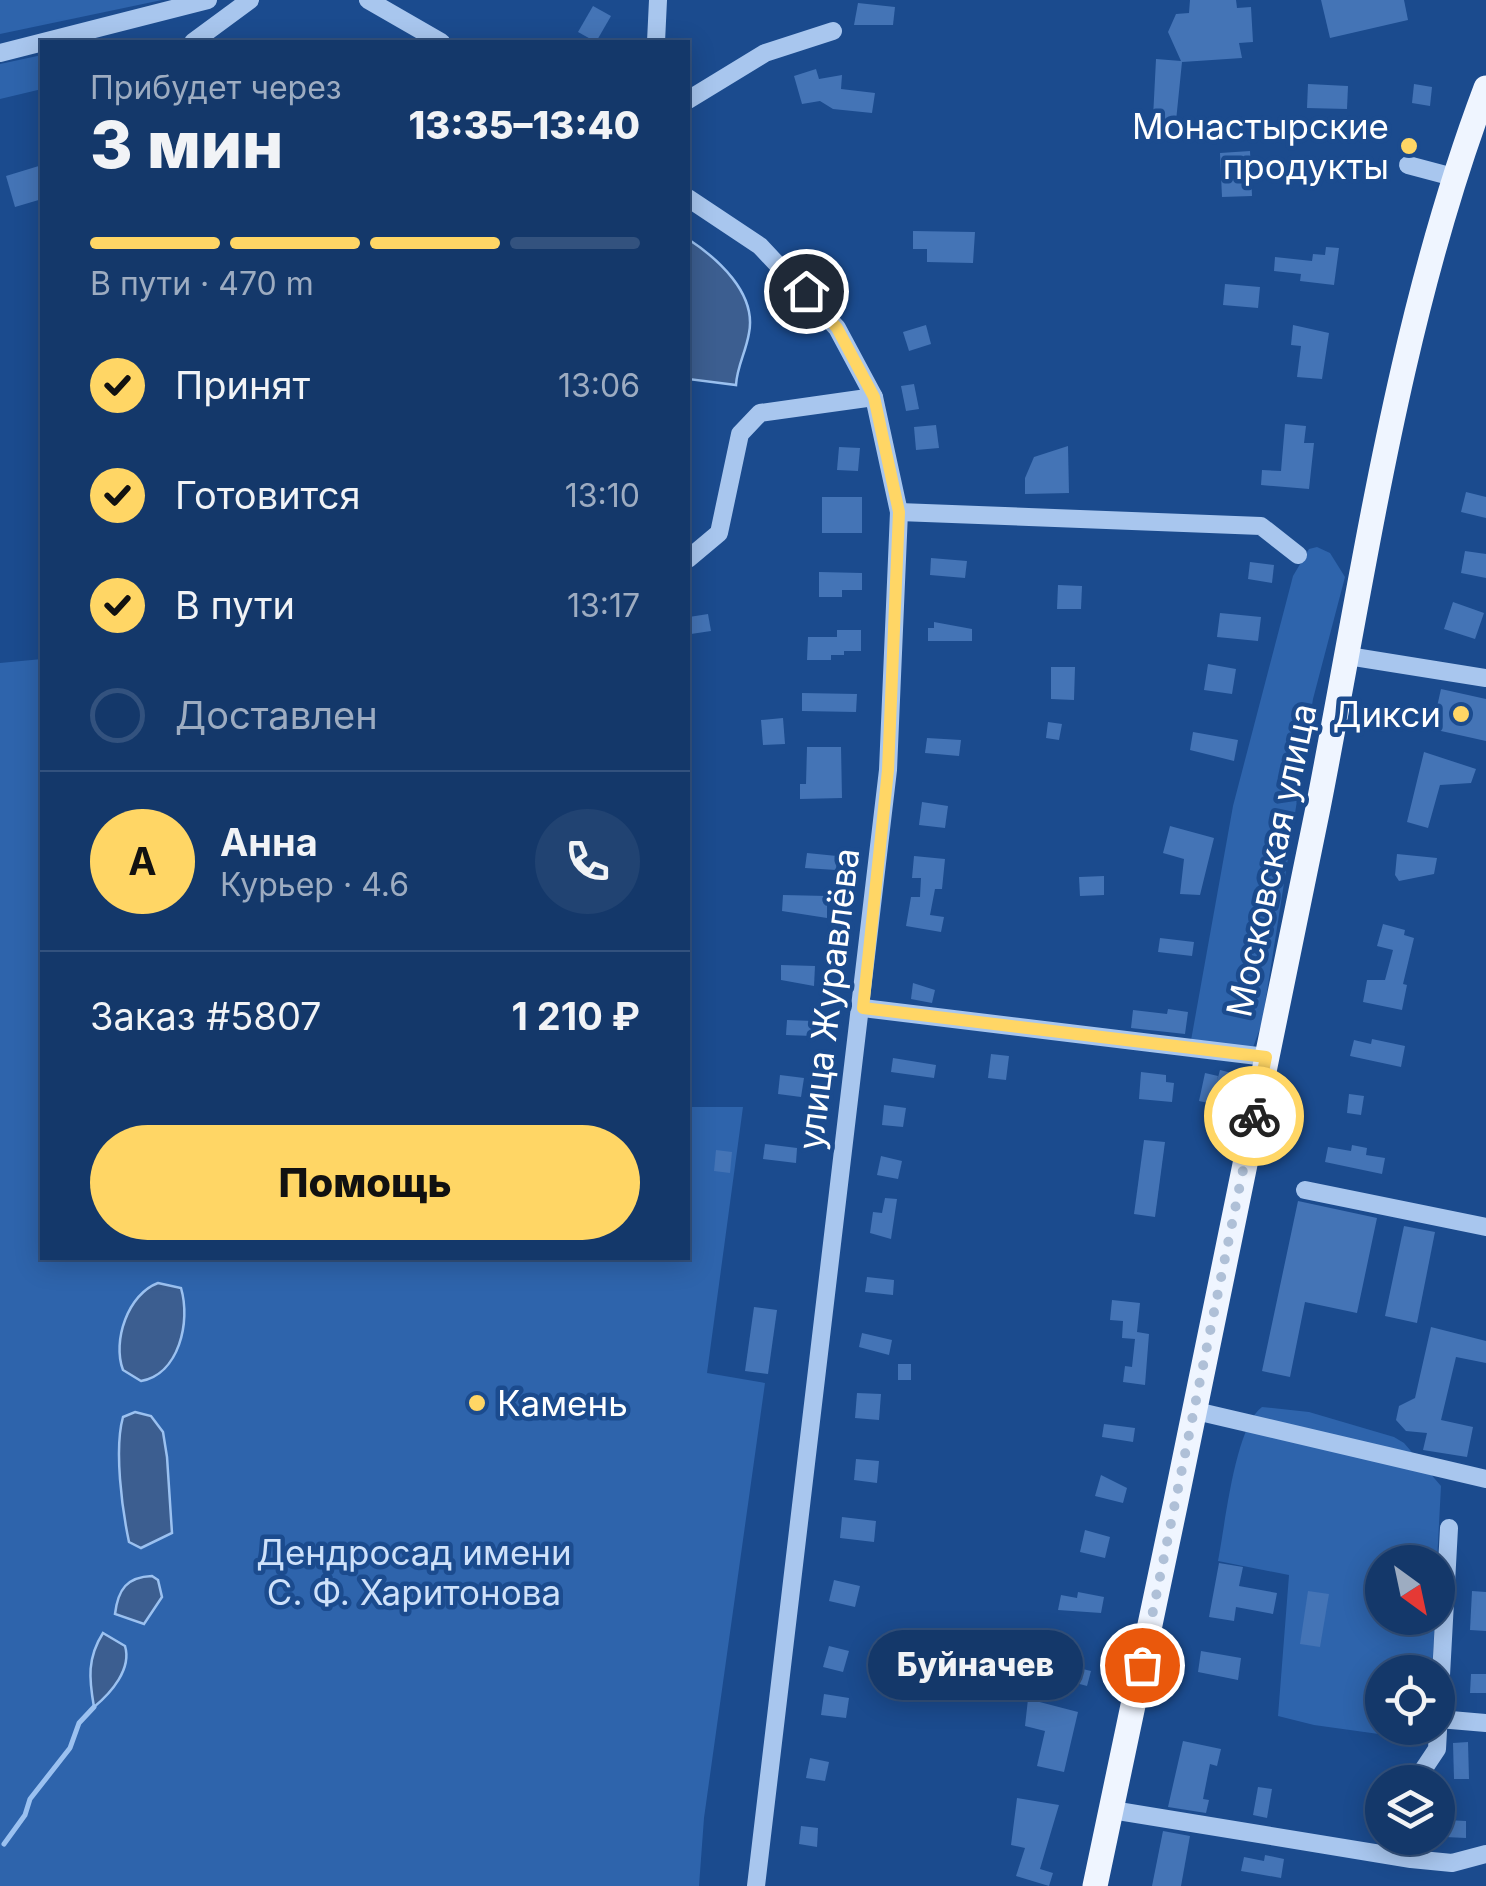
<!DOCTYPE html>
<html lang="ru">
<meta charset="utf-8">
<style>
:root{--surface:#14386a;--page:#214372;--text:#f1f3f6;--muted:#9dacc1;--line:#33527e;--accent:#ffd665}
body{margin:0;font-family:Inter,sans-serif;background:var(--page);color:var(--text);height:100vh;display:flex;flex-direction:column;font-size:38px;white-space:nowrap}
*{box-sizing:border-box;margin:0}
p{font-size:32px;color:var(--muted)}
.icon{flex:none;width:55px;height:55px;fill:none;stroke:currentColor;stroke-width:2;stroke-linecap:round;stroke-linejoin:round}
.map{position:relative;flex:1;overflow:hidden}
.side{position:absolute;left:40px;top:40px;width:650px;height:1220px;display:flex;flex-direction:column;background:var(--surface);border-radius:0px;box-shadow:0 5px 25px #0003,0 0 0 2px var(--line)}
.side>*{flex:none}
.needle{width:65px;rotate:147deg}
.controls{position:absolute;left:1365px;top:1545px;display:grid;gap:20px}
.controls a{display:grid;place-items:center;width:90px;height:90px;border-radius:50%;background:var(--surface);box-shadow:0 5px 25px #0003,0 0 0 2px var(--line);font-size:50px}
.pin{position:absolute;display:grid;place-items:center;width:85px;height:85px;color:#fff;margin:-42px;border:5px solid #fff;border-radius:50%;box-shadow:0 2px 10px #0007}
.courier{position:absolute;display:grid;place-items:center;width:100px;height:100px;margin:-50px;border:8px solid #ffd665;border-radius:50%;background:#fff;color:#222;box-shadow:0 2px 12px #0007}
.bubble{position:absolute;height:70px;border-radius:35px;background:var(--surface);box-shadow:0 5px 25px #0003,0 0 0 2px var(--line);font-size:32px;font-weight:800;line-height:70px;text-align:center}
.head em{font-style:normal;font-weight:800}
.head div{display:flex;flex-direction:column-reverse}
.head{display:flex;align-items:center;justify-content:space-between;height:170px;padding:0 50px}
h1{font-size:65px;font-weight:800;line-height:75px}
.bar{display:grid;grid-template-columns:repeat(4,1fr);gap:15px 10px;align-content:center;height:120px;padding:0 50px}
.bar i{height:12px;border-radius:8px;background:var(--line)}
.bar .selected{background:var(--accent)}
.bar p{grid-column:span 4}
.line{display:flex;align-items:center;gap:25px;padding:0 50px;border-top:2px solid var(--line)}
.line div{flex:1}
.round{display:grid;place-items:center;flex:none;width:105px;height:105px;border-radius:52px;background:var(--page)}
ol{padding:0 50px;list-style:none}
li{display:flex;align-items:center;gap:30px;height:110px}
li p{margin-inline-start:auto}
li .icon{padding:10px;border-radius:50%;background:var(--accent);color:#111;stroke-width:4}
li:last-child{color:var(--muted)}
li i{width:55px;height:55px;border:5px solid var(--line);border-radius:50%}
.action{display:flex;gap:20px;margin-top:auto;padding:20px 50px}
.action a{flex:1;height:115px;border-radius:60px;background:var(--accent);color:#111;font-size:40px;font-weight:800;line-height:115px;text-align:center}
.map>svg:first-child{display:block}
.green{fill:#2e64ac}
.water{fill:#3c5e90;stroke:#9bc1f0;stroke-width:2.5}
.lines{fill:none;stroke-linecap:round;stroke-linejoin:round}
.stream{stroke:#9bc1f0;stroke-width:5}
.building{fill:#4474b6}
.minor{stroke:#a8c6ee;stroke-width:18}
.major{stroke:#eff5ff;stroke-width:25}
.done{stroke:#afc0d7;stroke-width:10;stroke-dasharray:0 18}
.route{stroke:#ffd665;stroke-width:12}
.poi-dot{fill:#ffd665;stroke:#1b4b8e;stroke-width:4}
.labels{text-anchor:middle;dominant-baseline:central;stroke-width:9;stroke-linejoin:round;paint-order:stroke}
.poi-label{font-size:35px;fill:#fff;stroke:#1b4b8e;text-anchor:end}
.street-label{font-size:35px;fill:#fff;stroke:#1b4b8e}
.park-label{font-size:35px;fill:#cee1fa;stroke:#1b4b8e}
</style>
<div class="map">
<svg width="1486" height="1886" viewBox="0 0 1486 1886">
<rect width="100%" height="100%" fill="#1b4b8e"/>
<!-- green -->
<g class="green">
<path d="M0,0H162L0,34Z"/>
<path d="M42,55V89L0,99V64Z"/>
<path d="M1317,547L1330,553L1345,577L1313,699L1262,1023L1252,1050L1190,1046L1233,806L1293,576L1309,549Z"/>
<path d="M42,659V1258H688V1107H743L707,1373L765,1383L704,1818L699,1886H0V663Z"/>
<path d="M1262,1407L1309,1412L1394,1437L1404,1443L1441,1486L1437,1562H1382V1618H1435L1432,1672H1382V1728H1429V1741L1314,1725L1278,1716L1289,1575L1218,1561C1225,1526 1235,1426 1262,1407Z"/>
</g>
<!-- water -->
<g class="water">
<path d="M688,239C717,258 757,293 749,333C746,352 737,366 736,385L688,379Z"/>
<path d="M158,1283L181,1288C191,1322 179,1374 141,1381L123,1370C112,1341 128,1294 158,1283Z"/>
<path d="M135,1412L151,1416L163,1432L167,1457L172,1533L141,1548L129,1542C122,1509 114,1449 123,1417Z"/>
<path d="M152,1576L158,1580L162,1597L144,1624L115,1614C118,1589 127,1577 152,1576Z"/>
<path d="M103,1633L125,1646C132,1669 111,1693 94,1707C89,1679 87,1658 103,1633Z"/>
</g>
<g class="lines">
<!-- stream -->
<path class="stream" d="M4,1844L25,1815L30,1799L70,1748L79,1723L94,1707"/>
</g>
<!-- building -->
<g class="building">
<path d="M1190,0H1236L1237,8L1251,7L1253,42L1239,43L1242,58L1182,62L1176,121L1153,118L1156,59L1181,61L1168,32L1176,14L1189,13Z"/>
<path d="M1321,0H1404L1408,20L1330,38Z"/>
<path d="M858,3L895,7L893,25H854Z"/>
<path d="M593,6L611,16L596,42L578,32Z"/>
<path d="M816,69L819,79L842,75L841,89L875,93L872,113L833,109L820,101L802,104L794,76Z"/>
<path d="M1308,84L1348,86L1347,109L1307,108Z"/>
<path d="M1414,84L1432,87L1430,106L1412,103Z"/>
<path d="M1250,151L1252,196L1222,197L1220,153Z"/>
<path d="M42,165V199L15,207L6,176Z"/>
<path d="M913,231L975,232L973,263L927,262V249H913Z"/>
<path d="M1326,247L1339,248L1334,285L1300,281L1301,274L1274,271L1275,257L1312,261L1313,254L1325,255Z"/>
<path d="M1225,284L1260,287L1258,308L1223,305Z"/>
<path d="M926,325L931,344L909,351L903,332Z"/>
<path d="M1293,325L1329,333L1322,379L1297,377L1301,346L1291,345Z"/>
<path d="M914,384L919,409L906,411L901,386Z"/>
<path d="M1285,424L1306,426L1304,443H1314L1309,489L1261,485L1262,470L1281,471Z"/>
<path d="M936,425L939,448L916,450L914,427Z"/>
<path d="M1068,446L1069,493L1025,494V478L1034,457Z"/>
<path d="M839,447L860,448L858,471L837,470Z"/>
<path d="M1466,492L1486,497V518L1461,512Z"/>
<rect x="822" y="497" width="40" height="36"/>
<path d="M1465,551L1486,554V578L1461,573Z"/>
<path d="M931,558L967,561L965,578L930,575Z"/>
<path d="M1250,562L1274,565L1272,583L1248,579Z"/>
<path d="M819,572L862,573V590H842V597H819Z"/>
<path d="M1058,585L1082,586L1081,609H1057Z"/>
<path d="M1453,602L1484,613L1475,639L1444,629Z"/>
<path d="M1220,613L1261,617L1258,641L1217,637Z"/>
<path d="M708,614L711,631L691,634L689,617Z"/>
<path d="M934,622L972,629V641H928V628H934Z"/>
<path d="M837,630H861V651H844V655H831V660H807L808,637H837Z"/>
<path d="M1208,664L1236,669L1232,694L1204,690Z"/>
<path d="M1051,667H1075L1074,700L1051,699Z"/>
<path d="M1441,689L1486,699V741L1432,729Z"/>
<path d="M802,693L857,694L856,712L802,711Z"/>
<path d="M783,718L785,744L763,745L761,720Z"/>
<path d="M1048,722L1062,724L1059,740L1046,738Z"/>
<path d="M1193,732L1238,740L1234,761L1190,750Z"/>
<path d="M927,738L961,740L959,756L925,753Z"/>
<path d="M807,747H841L842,798L800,799V784H806Z"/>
<path d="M1424,752L1476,769L1471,783L1440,785L1428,828L1407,822Z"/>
<path d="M922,802L948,806L945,828L919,825Z"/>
<path d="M1170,826L1214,838L1200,895L1180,894L1184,859L1163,853Z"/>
<path d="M807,853L837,856L836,870L805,868Z"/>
<path d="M1397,854L1437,858L1434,874L1399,881L1395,875Z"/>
<path d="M914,856L945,859L942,889H935L930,915L944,917L941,932L906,926L911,897H920L921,878H912Z"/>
<path d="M1104,876V895L1080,896L1079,877Z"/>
<path d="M783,895L827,896V918L782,911Z"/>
<path d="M1383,924L1405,930L1404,935L1414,938L1403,984L1407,985L1402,1010L1363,1002L1367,980H1385L1393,950L1377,946Z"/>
<path d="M1160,938L1194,942L1192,956L1158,952Z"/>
<path d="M781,965L815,966L814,986L781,980Z"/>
<path d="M913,983L935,990L932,1003L911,999Z"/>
<path d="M1168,1009L1188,1012L1185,1034L1131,1028L1133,1010L1167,1014Z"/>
<path d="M787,1020L813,1021L812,1036L786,1035Z"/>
<path d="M1372,1039L1405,1046L1401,1067L1350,1056L1354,1040L1371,1044Z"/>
<path d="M991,1054L1009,1056L1006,1080L988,1078Z"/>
<path d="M893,1058L936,1065L934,1078L891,1072Z"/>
<path d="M1220,1070L1232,1073L1227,1099L1235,1101L1230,1127L1209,1122L1213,1104L1199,1101L1205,1073L1218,1076L1217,1081Z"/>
<path d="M1141,1072L1166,1075V1082L1174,1083L1172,1102L1139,1099Z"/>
<path d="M780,1075L804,1078L801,1097L778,1094Z"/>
<path d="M1349,1094L1364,1096L1361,1115L1347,1113Z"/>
<path d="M884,1105L906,1108L903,1127L882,1125Z"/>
<path d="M1144,1140L1165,1142L1155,1217L1134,1214Z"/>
<path d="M765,1144L797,1148L796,1163L763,1159Z"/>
<path d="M1352,1145L1367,1148L1366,1155L1385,1158L1382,1174L1325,1162L1328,1147L1351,1151Z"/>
<path d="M716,1150L732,1152L730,1173L714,1171Z"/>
<path d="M881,1156L902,1161L898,1179L877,1175Z"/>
<path d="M885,1198L897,1199L891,1239L870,1233L873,1212L882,1213Z"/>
<path d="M1298,1201L1377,1218L1357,1313L1305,1302L1290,1377L1262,1371Z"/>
<path d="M1404,1226L1435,1232L1417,1323L1385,1316Z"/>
<path d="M867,1277L894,1280L893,1295L865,1292Z"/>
<path d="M1112,1300L1140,1303L1137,1332L1149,1334L1145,1385L1123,1382L1125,1366L1132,1367L1135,1339L1122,1338L1123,1321L1110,1320Z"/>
<path d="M754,1307L777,1310L768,1374L745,1371Z"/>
<path d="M1431,1327L1486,1341V1363L1456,1357L1441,1420L1473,1427L1467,1457L1423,1450L1427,1433L1406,1431L1396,1420L1399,1406L1415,1398Z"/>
<path d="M862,1333L892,1340L889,1355L859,1347Z"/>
<rect x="898" y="1364" width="13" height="16"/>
<path d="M857,1393L881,1394L879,1420L855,1418Z"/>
<path d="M1104,1424L1135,1428L1133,1442L1102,1437Z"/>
<path d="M856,1459L879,1461L877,1483L854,1480Z"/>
<path d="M1101,1475L1127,1488L1123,1503L1095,1496Z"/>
<path d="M842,1517L876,1521L874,1542L840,1538Z"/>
<path d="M1085,1530L1110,1537L1105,1558L1080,1552Z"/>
<path d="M1219,1563L1243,1567L1239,1586L1277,1593L1273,1614L1236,1607L1234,1621L1209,1617Z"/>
<path d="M834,1580L860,1586L855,1607L829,1601Z"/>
<path d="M1308,1591L1329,1594L1320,1647L1300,1644Z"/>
<path d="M1472,1591L1486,1592V1631L1470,1630Z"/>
<path d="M1078,1592L1104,1597L1101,1613L1058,1610L1061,1595L1077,1598Z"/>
<path d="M829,1646L849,1651L843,1672L823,1667Z"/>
<path d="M1201,1651L1241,1658L1238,1680L1198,1672Z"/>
<path d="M1054,1662L1091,1671L1087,1686L1050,1676Z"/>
<path d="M1471,1674H1486V1693H1470Z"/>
<path d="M824,1694L849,1698L846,1718L821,1715Z"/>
<path d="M1028,1699L1078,1712L1064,1772L1037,1766L1045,1731L1025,1726Z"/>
<path d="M1183,1741L1221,1749L1217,1766L1210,1764L1203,1799L1209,1800L1206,1813L1168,1807Z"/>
<path d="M1468,1742L1469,1779H1454L1453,1743Z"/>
<path d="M810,1758L829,1762L825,1781L806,1778Z"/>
<path d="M1258,1787L1272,1789L1267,1818L1253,1815Z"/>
<path d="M1017,1798L1059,1805L1040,1869L1053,1873L1049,1886L1016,1876L1025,1848L1011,1845Z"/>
<path d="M1446,1820L1466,1821V1838L1445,1837Z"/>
<path d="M801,1826L818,1828L817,1847L799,1844Z"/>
<path d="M1163,1831L1190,1836L1181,1886H1152Z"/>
<path d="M1265,1855L1284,1859L1281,1878L1241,1871L1244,1857L1264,1861Z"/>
</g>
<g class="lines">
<!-- minor -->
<g class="minor">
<path d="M368,0L441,42"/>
<path d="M193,42L250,0"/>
<path d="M656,42L658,0"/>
<path d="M0,53L208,0"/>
<path d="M688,100L765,53L833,31"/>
<path d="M1408,165L1457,178"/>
<path d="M688,198L760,246L837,328L874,397L899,512L888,770L756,1886"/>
<path d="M899,512L1261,526L1298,555"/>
<path d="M688,559L719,533L740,434L760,413L874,397"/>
<path d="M1348,656L1486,678"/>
<path d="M863,1008L1266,1057"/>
<path d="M1305,1190L1486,1227"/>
<path d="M1196,1411L1486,1479"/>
<path d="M1439,1719L1486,1723"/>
<path d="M1415,1782L1437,1749L1449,1528"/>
<path d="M1112,1810L1411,1859L1452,1863L1486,1854"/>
</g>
<!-- major -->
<path class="major" d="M1095,1886C1171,1527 1246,1168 1318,808C1365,568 1399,318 1486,88"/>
</g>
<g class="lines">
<!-- done -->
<path class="done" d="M1142,1665L1254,1116"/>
<!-- route -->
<path class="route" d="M806,291L837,328L874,397L899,512L888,770L863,1008L1266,1057L1254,1116"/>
</g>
<!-- markers -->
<g class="poi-dot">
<circle cx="1409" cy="146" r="10"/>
<circle cx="1461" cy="714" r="10"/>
<circle cx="477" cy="1403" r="10"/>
</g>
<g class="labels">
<!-- poi labels -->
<g class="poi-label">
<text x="1389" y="126">Монастырские<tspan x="1389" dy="40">продукты</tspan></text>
<text x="1441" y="714">Дикси</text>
<text x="497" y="1403" text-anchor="start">Камень</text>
</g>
<!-- street labels -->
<g class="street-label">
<text transform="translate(1271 860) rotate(-78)">Московская улица</text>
<text transform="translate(828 999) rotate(-83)">улица Журавлёва</text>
</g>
<!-- park labels -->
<g class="park-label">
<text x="414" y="1552">Дендросад имени<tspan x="414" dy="40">С. Ф. Харитонова</tspan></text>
</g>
</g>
</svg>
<div class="controls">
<a><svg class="needle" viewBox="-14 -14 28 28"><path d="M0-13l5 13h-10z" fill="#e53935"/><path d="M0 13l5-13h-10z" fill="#9dacc1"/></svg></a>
<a><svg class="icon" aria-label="locate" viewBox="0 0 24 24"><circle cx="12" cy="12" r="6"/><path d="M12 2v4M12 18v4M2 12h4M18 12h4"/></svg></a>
<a><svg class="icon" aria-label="layers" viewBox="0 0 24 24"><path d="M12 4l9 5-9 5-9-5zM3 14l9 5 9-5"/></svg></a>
</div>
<div class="pin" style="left:1142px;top:1665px;background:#ea580c"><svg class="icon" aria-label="bag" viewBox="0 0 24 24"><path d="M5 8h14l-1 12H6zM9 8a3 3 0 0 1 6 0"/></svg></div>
<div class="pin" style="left:806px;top:291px;background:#1f2937"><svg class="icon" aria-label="home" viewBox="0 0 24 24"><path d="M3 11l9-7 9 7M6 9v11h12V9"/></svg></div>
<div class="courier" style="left:1254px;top:1116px"><svg class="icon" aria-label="bike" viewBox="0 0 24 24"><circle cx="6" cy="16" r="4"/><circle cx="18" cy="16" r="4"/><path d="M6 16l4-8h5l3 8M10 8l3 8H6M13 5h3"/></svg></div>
<div class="bubble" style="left:868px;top:1630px;width:215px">Буйначев</div>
<section class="side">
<div class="head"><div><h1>3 мин</h1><p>Прибудет через</p></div><em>13:35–13:40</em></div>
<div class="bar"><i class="selected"></i><i class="selected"></i><i class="selected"></i><i></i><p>В пути · 470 m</p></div>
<ol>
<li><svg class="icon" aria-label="check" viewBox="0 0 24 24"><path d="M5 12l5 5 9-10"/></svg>Принят<p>13:06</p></li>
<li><svg class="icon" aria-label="check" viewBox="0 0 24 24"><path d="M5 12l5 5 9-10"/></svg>Готовится<p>13:10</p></li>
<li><svg class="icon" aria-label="check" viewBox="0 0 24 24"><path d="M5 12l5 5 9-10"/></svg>В пути<p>13:17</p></li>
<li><i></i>Доставлен</li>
</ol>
<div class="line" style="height:180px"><b class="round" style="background:var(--accent);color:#111">А</b><div><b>Анна</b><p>Курьер · 4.6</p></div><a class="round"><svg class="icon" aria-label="phone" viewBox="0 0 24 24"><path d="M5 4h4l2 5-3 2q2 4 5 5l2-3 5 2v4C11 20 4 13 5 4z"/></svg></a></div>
<div class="line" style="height:130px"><div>Заказ #5807</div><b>1 210 ₽</b></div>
<div class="action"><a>Помощь</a></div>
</section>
</div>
